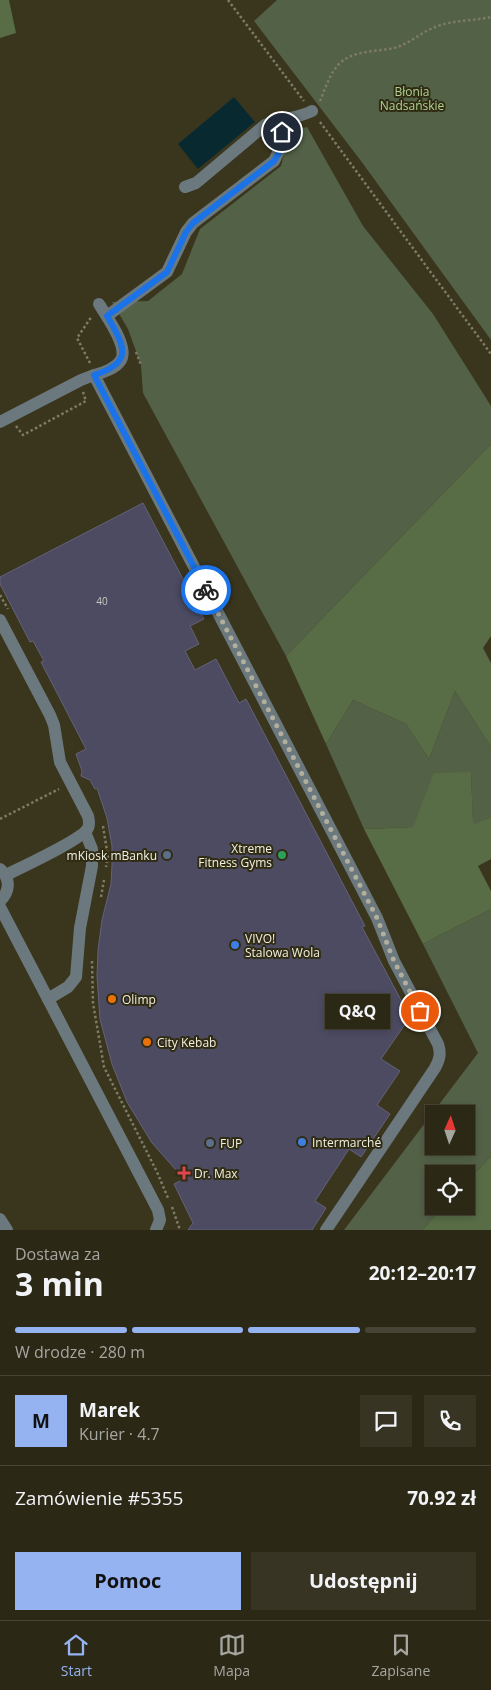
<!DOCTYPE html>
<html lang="pl">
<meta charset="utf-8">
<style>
:root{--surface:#2c2816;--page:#383423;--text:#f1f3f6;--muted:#a6a6a1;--line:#484435;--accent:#95b2f1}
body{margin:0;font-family:"Open Sans",sans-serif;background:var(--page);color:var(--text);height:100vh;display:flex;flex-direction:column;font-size:19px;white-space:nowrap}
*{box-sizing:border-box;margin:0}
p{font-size:16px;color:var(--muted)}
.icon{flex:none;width:28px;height:28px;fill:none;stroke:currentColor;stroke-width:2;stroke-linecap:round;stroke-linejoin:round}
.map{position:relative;height:1230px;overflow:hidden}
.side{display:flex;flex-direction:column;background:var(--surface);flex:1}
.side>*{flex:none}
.needle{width:32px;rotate:3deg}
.buttons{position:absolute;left:425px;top:1105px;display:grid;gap:10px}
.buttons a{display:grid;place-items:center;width:50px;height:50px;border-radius:0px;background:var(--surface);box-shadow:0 2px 8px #0003,0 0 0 1px var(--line);font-size:25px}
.pin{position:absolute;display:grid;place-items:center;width:42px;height:42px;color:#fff;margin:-21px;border:2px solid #fff;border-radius:50%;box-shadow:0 1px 5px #0007}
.courier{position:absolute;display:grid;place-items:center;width:50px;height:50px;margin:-25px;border:4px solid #1a73e8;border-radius:50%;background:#fff;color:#222;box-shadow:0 1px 6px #0007}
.bubble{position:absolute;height:35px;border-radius:0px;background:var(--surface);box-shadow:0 2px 8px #0003,0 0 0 1px var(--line);font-size:16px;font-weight:700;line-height:35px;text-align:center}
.summary em{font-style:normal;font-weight:700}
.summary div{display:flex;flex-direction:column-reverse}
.summary{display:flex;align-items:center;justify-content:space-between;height:85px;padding:0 15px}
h1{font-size:32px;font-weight:700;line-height:38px}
.bar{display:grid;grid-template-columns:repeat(4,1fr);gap:8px 5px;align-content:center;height:60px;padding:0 15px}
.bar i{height:6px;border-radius:4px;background:var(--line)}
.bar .current{background:var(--accent)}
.bar p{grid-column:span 4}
.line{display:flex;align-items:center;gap:12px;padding:0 15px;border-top:1px solid var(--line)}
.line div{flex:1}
.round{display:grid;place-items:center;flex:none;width:52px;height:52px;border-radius:0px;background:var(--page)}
.action{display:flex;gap:10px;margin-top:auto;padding:10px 15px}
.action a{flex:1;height:58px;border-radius:0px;background:var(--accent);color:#111;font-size:20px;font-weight:700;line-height:58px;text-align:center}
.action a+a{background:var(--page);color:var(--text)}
.tabs{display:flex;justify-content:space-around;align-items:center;height:70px;border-top:1px solid var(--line);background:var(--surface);font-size:14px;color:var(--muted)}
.tabs a{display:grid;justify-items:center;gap:2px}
.tabs .current{color:var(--accent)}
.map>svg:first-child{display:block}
.green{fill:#536147;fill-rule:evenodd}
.forest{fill:#586c46}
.water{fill:#092930}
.building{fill:#4d4b62;stroke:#64617a}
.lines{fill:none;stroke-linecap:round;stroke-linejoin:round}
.path{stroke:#7e7b66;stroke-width:2.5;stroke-dasharray:2.5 2.5;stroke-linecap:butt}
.minor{stroke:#6b787d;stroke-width:12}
.done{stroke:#b2af9d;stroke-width:5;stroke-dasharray:0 9}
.route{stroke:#1a73e8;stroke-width:6}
.service-dot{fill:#5c6f8a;stroke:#302c14;stroke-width:2}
.leisure-dot{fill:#2e9e5b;stroke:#302c14;stroke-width:2}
.shop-dot{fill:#3f7fe0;stroke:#302c14;stroke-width:2}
.food-dot{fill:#e8710a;stroke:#302c14;stroke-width:2}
.health-dot{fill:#e0444e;stroke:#302c14;stroke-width:2}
.labels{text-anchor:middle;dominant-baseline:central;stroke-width:4;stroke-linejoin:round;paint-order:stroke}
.number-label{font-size:10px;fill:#c9c7c2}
.park-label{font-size:12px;fill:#b0d292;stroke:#302c14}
.poi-label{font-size:12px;fill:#f2f0e2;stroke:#302c14;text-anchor:start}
</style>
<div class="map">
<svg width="491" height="1230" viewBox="0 0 491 1230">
<rect width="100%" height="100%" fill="#3a361e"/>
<!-- green -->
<g class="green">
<path d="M277,0H491V340L361,161L254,21Z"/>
<path d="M307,127L363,226L433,314L491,406V444L286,656L143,393L141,365L128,329L112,302L148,301L182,274L200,229L281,166L290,131Z"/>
<path d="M455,691L491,747V817L473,825L471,772L413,827L364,829L326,744L353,700L406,724L429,759Z"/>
<path d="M491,909V1156L466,1183V1174H434V1206H445L422,1230H344L478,1053L423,944ZM434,1114H466V1146H434Z"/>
</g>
<!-- forest -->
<g class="forest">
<path d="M0,0H9L16,33L0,38Z"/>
<path d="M491,444V636L483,648L491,663V747L455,691L429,759L406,724L353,700L326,744L286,656Z"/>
<path d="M471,772L473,821L474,824L491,817V859L478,866L491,891V909L423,944L364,829L413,827L434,773Z"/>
<path d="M491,1156V1230H422L445,1206H466V1183Z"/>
</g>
<!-- water -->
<path class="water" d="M234,97L255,122L198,169L178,144Z"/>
<!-- building -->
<path class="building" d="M143,503L204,619L190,626L199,644L185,651L195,670L216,659L239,703L246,699L365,926L362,927L410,1017L381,1059L400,1071L377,1105L390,1114L361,1157L349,1149L315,1201L326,1208L312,1230H188L193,1223L174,1184L184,1179L152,1143L127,1102L112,1064L100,1019L97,976L98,950L102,920L111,884L112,865V846L107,818L97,788L95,789L90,780L81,776L82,771L76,754L86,749L41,662L44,661L33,641L30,642L0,584V577Z"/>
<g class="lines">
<!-- path -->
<g class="path">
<path d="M228,0L304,101"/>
<path d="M320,101C325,89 330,73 339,64C353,50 376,52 394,48C409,44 420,33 435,27C452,20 473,21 491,17"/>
<path d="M320,122L491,354"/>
<path d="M136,352L141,365"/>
<path d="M90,363L77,338L92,316"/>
<path d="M16,426L23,435L86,401L83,392"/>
<path d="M0,595L8,609"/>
<path d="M0,819L59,789"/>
<path d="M103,826L108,857L106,867"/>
<path d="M101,897L104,880"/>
<path d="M92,961L93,1003L104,1067L157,1172L168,1198"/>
<path d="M172,1207L180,1230"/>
</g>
<!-- minor -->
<g class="minor">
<path d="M185,187L196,183L265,125C280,118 296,119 312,111"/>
<path d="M107,316L167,272L186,232L193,223L274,161L279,151L284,120"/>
<path d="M94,375C103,373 116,368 121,360C129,346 106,316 99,304"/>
<path d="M0,422L81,380L94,375L377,918L394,961L438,1044C441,1053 440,1059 435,1068L326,1230"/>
<path d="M0,620L50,715L54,725L60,762L88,816C89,820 90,824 88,828C83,839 20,868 6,875"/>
<path d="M0,901C10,891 11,879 0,869"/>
<path d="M0,907L158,1210L160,1220L156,1230"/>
<path d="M48,999L68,987L76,977L80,928L92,866V849L85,832"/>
<path d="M0,1219L7,1230"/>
</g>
</g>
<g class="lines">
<!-- done -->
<path class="done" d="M206,590L377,918L394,961L420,1011"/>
<!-- route -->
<path class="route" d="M206,590L94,375C135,362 124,346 107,316L167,272L186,232L193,223L274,161L280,151L282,132"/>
</g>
<!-- markers -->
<g class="service-dot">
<circle cx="167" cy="855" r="5"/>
<circle cx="210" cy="1143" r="5"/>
</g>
<circle class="leisure-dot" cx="282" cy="855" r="5"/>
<g class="shop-dot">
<circle cx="235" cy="945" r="5"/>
<circle cx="302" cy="1142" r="5"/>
</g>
<g class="food-dot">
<circle cx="112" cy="999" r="5"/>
<circle cx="147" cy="1042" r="5"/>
</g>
<path class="health-dot" d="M181.5 1165.5h5v5h5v5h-5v5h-5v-5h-5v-5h5z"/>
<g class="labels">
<!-- number labels -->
<g class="number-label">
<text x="102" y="601">40</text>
</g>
<!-- park labels -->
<g class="park-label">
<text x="412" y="91">Błonia<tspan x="412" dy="14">Nadsańskie</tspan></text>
</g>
<!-- poi labels -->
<g class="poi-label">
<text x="272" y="848" text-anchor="end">Xtreme<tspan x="272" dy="14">Fitness Gyms</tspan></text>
<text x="157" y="855" text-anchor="end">mKiosk mBanku</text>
<text x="245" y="938">VIVO!<tspan x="245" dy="14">Stalowa Wola</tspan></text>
<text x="122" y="999">Olimp</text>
<text x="157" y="1042">City Kebab</text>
<text x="312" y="1142">Intermarché</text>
<text x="220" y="1143">FUP</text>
<text x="194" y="1173">Dr. Max</text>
</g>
</g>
</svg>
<div class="buttons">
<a><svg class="needle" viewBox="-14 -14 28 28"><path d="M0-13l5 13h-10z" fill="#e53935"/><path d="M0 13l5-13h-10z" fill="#a6a6a1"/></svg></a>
<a><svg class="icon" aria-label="locate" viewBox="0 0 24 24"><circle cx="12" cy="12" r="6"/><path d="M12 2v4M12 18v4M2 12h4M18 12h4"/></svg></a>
</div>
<div class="pin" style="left:420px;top:1011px;background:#ea580c"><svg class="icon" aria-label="bag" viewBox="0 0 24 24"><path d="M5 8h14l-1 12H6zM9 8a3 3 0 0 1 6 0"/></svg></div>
<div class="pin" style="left:282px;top:132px;background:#1f2937"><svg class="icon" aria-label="home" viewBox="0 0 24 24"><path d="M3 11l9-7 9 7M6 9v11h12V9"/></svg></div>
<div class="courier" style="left:206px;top:590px"><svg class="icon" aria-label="bike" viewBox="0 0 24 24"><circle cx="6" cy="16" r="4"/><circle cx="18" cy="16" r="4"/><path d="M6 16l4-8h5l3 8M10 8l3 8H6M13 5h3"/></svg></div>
<div class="bubble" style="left:325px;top:994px;width:65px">Q&amp;Q</div>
</div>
<section class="side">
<div class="summary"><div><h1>3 min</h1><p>Dostawa za</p></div><em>20:12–20:17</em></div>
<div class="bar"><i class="current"></i><i class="current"></i><i class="current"></i><i></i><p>W drodze · 280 m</p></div>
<div class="line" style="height:90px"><b class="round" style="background:var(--accent);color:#111">M</b><div><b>Marek</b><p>Kurier · 4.7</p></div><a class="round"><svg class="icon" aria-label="chat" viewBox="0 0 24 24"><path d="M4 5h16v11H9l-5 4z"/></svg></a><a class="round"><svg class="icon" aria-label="phone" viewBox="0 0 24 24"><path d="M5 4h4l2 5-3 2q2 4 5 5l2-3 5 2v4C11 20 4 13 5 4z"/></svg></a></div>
<div class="line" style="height:65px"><div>Zamówienie #5355</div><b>70.92 zł</b></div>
<div class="action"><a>Pomoc</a><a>Udostępnij</a></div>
</section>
<nav class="tabs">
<a class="current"><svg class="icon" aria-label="home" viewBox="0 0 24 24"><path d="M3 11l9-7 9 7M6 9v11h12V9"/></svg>Start</a>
<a><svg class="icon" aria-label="map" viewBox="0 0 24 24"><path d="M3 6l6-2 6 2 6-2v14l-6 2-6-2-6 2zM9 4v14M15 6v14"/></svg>Mapa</a>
<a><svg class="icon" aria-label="saved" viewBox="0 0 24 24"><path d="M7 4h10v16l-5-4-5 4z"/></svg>Zapisane</a>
</nav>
